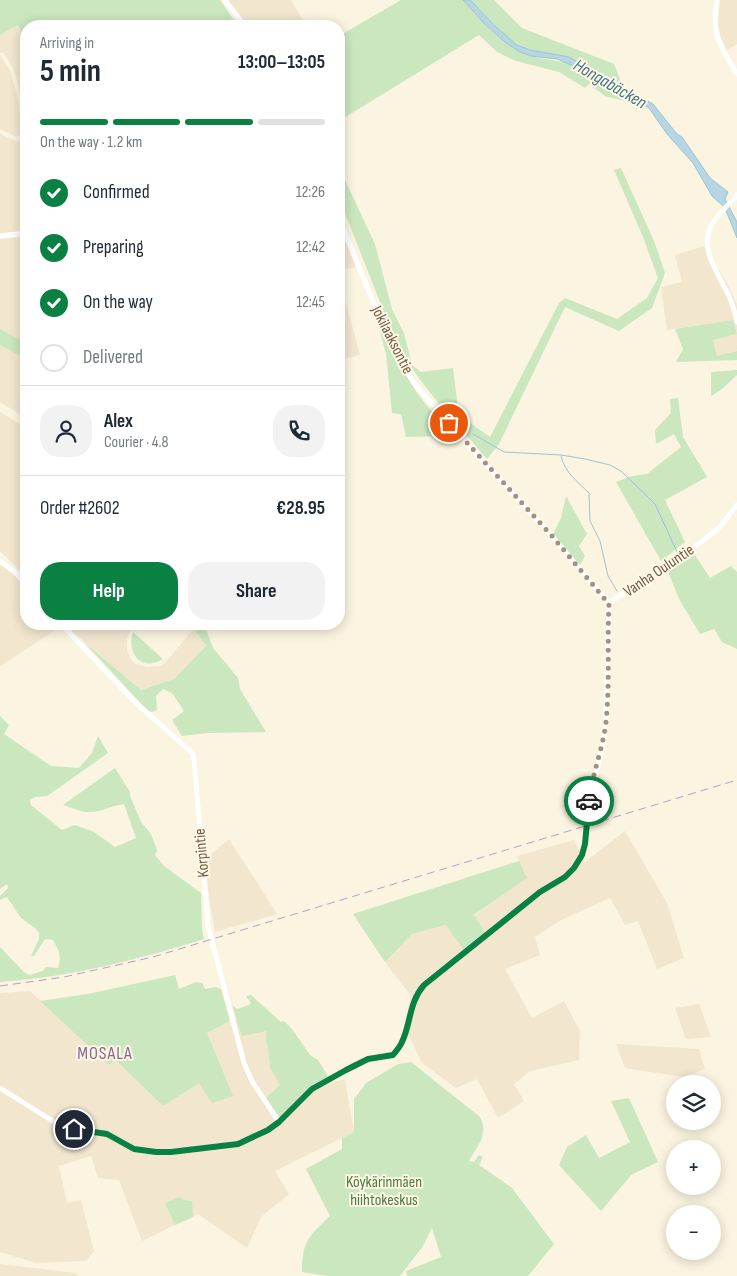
<!DOCTYPE html>
<meta charset="utf-8">
<style>
:root{--surface:#fff;--page:#f2f2f3;--text:#1f2937;--muted:#747a83;--line:#e0e1e3;--accent:#0b8043}
body{margin:0;font-family:"Sofia Sans Condensed",sans-serif;background:var(--page);color:var(--text);height:100vh;display:flex;flex-direction:column;font-size:19px;white-space:nowrap}
*{box-sizing:border-box;margin:0}
p{font-size:16px;color:var(--muted)}
.icon{flex:none;width:28px;height:28px;fill:none;stroke:currentColor;stroke-width:2;stroke-linecap:round;stroke-linejoin:round}
.map{position:relative;flex:1;overflow:hidden}
.drawer{position:absolute;left:20px;top:20px;width:325px;height:610px;display:flex;flex-direction:column;background:var(--surface);border-radius:20px;box-shadow:0 2px 12px #0003}
.drawer>*{flex:none}
.fabs{position:absolute;left:666px;top:1075px;display:grid;gap:10px}
.fabs a{display:grid;place-items:center;width:55px;height:55px;border-radius:50%;background:var(--surface);box-shadow:0 2px 12px #0003;font-size:25px}
.pin{position:absolute;display:grid;place-items:center;width:42px;height:42px;color:#fff;margin:-21px;border:2px solid #fff;border-radius:50%;box-shadow:0 1px 5px #0007}
.courier{position:absolute;display:grid;place-items:center;width:50px;height:50px;margin:-25px;border:4px solid #0b8043;border-radius:50%;background:#fff;color:#222;box-shadow:0 1px 6px #0007}
.summary em{font-style:normal;font-weight:700}
.summary div{display:flex;flex-direction:column-reverse}
.summary{display:flex;align-items:center;justify-content:space-between;height:85px;padding:0 20px}
h1{font-size:32px;font-weight:700;line-height:38px}
.bar{display:grid;grid-template-columns:repeat(4,1fr);gap:8px 5px;align-content:center;height:60px;padding:0 20px}
.bar i{height:6px;border-radius:4px;background:var(--line)}
.bar .selected{background:var(--accent)}
.bar p{grid-column:span 4}
.line{display:flex;align-items:center;gap:12px;padding:0 20px;border-top:1px solid var(--line)}
.line div{flex:1}
.round{display:grid;place-items:center;flex:none;width:52px;height:52px;border-radius:20px;background:var(--page)}
ol{padding:0 20px;list-style:none}
li{display:flex;align-items:center;gap:15px;height:55px}
li p{margin-inline-start:auto}
li .icon{padding:5px;border-radius:50%;background:var(--accent);color:#fff;stroke-width:4}
li:last-child{color:var(--muted)}
li i{width:28px;height:28px;border:2px solid var(--line);border-radius:50%}
.cta{display:flex;gap:10px;margin-top:auto;padding:10px 20px}
.cta a{flex:1;height:58px;border-radius:20px;background:var(--accent);color:#fff;font-size:20px;font-weight:700;line-height:58px;text-align:center}
.cta a+a{background:var(--page);color:var(--text)}
.map>svg:first-child{display:block}
.residential{fill:#f2e6cf}
.green{fill:#cae7bf}
.water{fill:#b6d6e3;stroke:#9cc4d4}
.lines{fill:none;stroke-linecap:round;stroke-linejoin:round}
.stream{stroke:#9cc4d4;stroke-width:1}
.minor{stroke:#fff;stroke-width:5}
.rail{stroke:#b7a0c2;stroke-width:1;stroke-dasharray:8 5;stroke-linecap:butt}
.done{stroke:#a1917e;stroke-width:5;stroke-dasharray:0 9}
.route{stroke:#0b8043;stroke-width:6}
.labels{text-anchor:middle;dominant-baseline:central;stroke-width:4;stroke-linejoin:round;paint-order:stroke}
.street-label{font-size:16px;fill:#705c49;stroke:#fef8e5}
.park-label{font-size:16px;fill:#4d7b44;stroke:#fef8e5}
.water-label{font-size:18px;font-style:italic;fill:#46768a;stroke:#fef8e5}
.neighbourhood-label{font-size:18px;letter-spacing:1px;fill:#8a6493;stroke:#fef8e5}
</style>
<div class="map">
<svg width="737" height="1276" viewBox="0 0 737 1276">
<rect width="100%" height="100%" fill="#fbf4e0"/>
<!-- residential -->
<g class="residential">
<path d="M228,0H291L305,24L302,26H247Z"/>
<path d="M720,0H737V44L727,50L720,35L718,24Z"/>
<path d="M18,25L26,42V140L21,100L18,83L13,68L3,52L0,53V35Z"/>
<path d="M0,55L10,70L18,98L21,128L20,134L17,137L0,129Z"/>
<path d="M0,134L26,145V230L20,232L0,233Z"/>
<path d="M339,225L357,267L339,270Z"/>
<path d="M26,237V343L0,329V239Z"/>
<path d="M704,246L728,285L737,305V333L733,320L667,330L661,287L682,282L675,255Z"/>
<path d="M339,277L360,355L339,360Z"/>
<path d="M737,334V351L717,357L713,340Z"/>
<path d="M0,345L26,359V418L0,402Z"/>
<path d="M0,412L26,428V576L0,551Z"/>
<path d="M0,564L14,575L26,588V624H57L59,628L0,666Z"/>
<path d="M77,624H134L127,638V651L132,661L136,664L147,667L161,666L166,662L194,628L206,646L174,679L141,690L72,631Z"/>
<path d="M625,831L667,903L684,958L657,969L638,921L625,925L610,898L563,919L535,937L540,955L505,969L532,1018L564,1001L580,1031L579,1060L530,1071L514,1084L524,1101L498,1118L477,1079L456,1088L422,1063L404,1026L411,996L385,962L412,934L447,925L486,933L474,916L526,878L517,856L574,840L585,862Z"/>
<path d="M229,839L277,914L215,932L210,905L205,859Z"/>
<path d="M30,991L109,1065L114,1060L163,1106L207,1033L235,1019L266,1031V1039L270,1063L269,1066L280,1085L281,1119L311,1088L345,1079L354,1132L275,1171L289,1194L261,1217L247,1248L198,1214L142,1241L119,1180L98,1178L91,1156L59,1166L67,1203L81,1200L94,1251L86,1261L36,1263L0,1252V993Z"/>
<path d="M699,1004L711,1037L686,1039L675,1008Z"/>
<path d="M616,1044L699,1049L705,1069L684,1077L625,1068Z"/>
<path d="M0,1264L76,1273L79,1276H0Z"/>
</g>
<!-- green -->
<g class="green">
<path d="M0,0H220L238,26H222L219,22L210,26H26V42L18,25L0,35Z"/>
<path d="M401,0H463C482,21 504,47 532,56C547,61 560,59 577,67C596,77 615,89 634,99L632,103L605,96L589,84L585,88L559,72L516,61L497,52L479,35L339,121V36Z"/>
<path d="M470,0H494L522,28L614,64L621,82L619,85L569,57L530,50L517,45L496,27Z"/>
<path d="M339,167L375,244L392,309L404,333L412,365L421,372L453,368L458,408L466,420L490,437L559,303L565,298L617,319L647,298L658,278L643,237L614,170L621,168L654,241L665,273L652,308L619,331L565,307L499,444L487,459C455,421 418,384 395,340L339,198Z"/>
<path d="M733,320L737,334L713,340L717,356L737,351V360L676,362L683,349L675,329Z"/>
<path d="M378,325L417,393L451,436L406,437L401,414L392,413L386,354Z"/>
<path d="M0,329L26,343V359L0,345Z"/>
<path d="M737,370V375L722,389L711,396V372Z"/>
<path d="M678,398L683,437L707,477L665,500L685,542L661,561L616,482L632,476L647,474L681,447L674,434L656,444L655,430L671,413L670,399Z"/>
<path d="M566,496L587,534L579,546L585,556L579,567L552,536L561,518Z"/>
<path d="M695,555L710,578L731,566L737,572V649L722,642L714,629L700,634L679,599L667,569Z"/>
<path d="M191,624H204L213,648L238,678L240,689L266,732L207,733L182,736L172,720L184,711L172,693L163,689L156,696L157,710L152,712L148,711L83,641L141,690L174,679L206,646Z"/>
<path d="M133,632L163,659C142,672 126,654 133,632Z"/>
<path d="M0,716L9,725L4,734L51,766L79,768L92,753L98,736L108,753L47,796L35,797L30,800L31,805L62,830L75,825L94,832L115,847L136,838L124,804C112,805 102,812 91,812C82,813 71,807 63,805L115,768L130,792V796L141,822L151,834L157,850L155,855L164,866L201,893L202,930L204,939C137,960 70,977 0,982V947L25,973L30,975L43,971L46,967L58,968C62,957 59,950 53,940L45,939L34,956H31L39,939V933L35,928L21,918L7,897L0,900V896L8,888L7,884L0,889Z"/>
<path d="M519,861L527,878L474,915L486,934L464,950L446,925L412,934L385,962L353,914Z"/>
<path d="M175,975L179,989L196,982L202,983L205,989L216,987L221,989L230,1021L207,1033L233,1096L212,1103L199,1083L163,1106L115,1060L109,1065L40,1001L88,994Z"/>
<path d="M251,995L281,1022L284,1021L292,1029L310,1055L318,1060L328,1076L302,1095L281,1119L266,1098L280,1085L269,1066L270,1063L266,1039V1031L242,1036L232,1005L237,1009L249,1005L251,1003L246,996Z"/>
<path d="M411,1062L480,1117C489,1136 478,1144 469,1161L474,1162L479,1155L483,1157L479,1165L512,1188L554,1244L528,1276H407L406,1271L441,1257L432,1228L423,1246L400,1276H328L302,1272C302,1241 309,1236 330,1216L306,1169L342,1149V1138L354,1132V1099L366,1083L398,1064Z"/>
<path d="M629,1098L658,1162L631,1175L601,1211L559,1165L567,1147L586,1135L599,1158L630,1142L611,1101Z"/>
<path d="M180,1197L184,1200L192,1201L193,1217L175,1225L165,1203Z"/>
</g>
<!-- water -->
<path class="water" d="M463,0H470L496,27L517,45L530,50L569,57L653,104L677,134L682,137L710,178L728,192L725,199L737,222V238L727,213L723,206L712,196L693,163L667,134L649,108L576,67L557,59L531,56L520,52L505,42L484,23Z"/>
<g class="lines">
<!-- stream -->
<g class="stream">
<path d="M473,434L504,452L561,455L585,459L610,465L621,471L655,504L678,554"/>
<path d="M561,456C565,473 577,481 589,493L590,521L600,541L608,576L617,591"/>
</g>
<!-- minor -->
<g class="minor">
<path d="M225,0L245,26"/>
<path d="M717,0C711,33 720,47 737,74"/>
<path d="M737,195C729,205 718,213 712,224C698,249 719,274 729,296C733,305 735,313 737,322"/>
<path d="M339,219L392,347L413,382L473,450L552,536L609,603"/>
<path d="M0,236L26,233"/>
<path d="M0,561L16,573L26,585"/>
<path d="M61,624L134,701L192,753L194,759L208,926L244,1063L252,1081L279,1122"/>
<path d="M0,1088L56,1123L74,1129L107,1134L134,1149L155,1152H171L227,1145L248,1140L268,1130L279,1122L312,1089L355,1065L368,1059L393,1055C396,1051 400,1047 402,1042C411,1023 409,1003 423,985L541,892L565,877L574,868L582,855L585,844L590,798L603,745L606,719L609,603L697,545L719,528L737,505"/>
</g>
<!-- rail -->
<path class="rail" d="M0,986L64,977L153,957L737,780"/>
</g>
<g class="lines">
<!-- done -->
<path class="done" d="M449,423L552,536L609,604C607,643 610,683 606,722C603,749 592,774 589,801"/>
<!-- route -->
<path class="route" d="M74,1129L107,1134L134,1149L156,1152H171L238,1144L268,1130L279,1122L312,1089L346,1070L368,1059L393,1055C396,1051 400,1047 402,1042C411,1023 409,1002 424,985L540,892L565,877L574,868L582,855L585,844L589,801"/>
</g>
<g class="labels">
<!-- street labels -->
<g class="street-label">
<text transform="translate(392 340) rotate(63)">Jokilaaksontie</text>
<text transform="translate(659 571) rotate(-34)">Vanha Ouluntie</text>
<text transform="translate(202 853) rotate(-95)">Korpintie</text>
</g>
<!-- park labels -->
<g class="park-label">
<text x="384" y="1182">Köykärinmäen<tspan x="384" dy="18">hiihtokeskus</tspan></text>
</g>
<!-- water labels -->
<g class="water-label">
<text transform="translate(610 84) rotate(30)">Hongabäcken</text>
</g>
<!-- neighbourhood labels -->
<g class="neighbourhood-label">
<text x="105" y="1053">MOSALA</text>
</g>
</g>
</svg>
<div class="fabs">
<a><svg class="icon" aria-label="layers" viewBox="0 0 24 24"><path d="M12 4l9 5-9 5-9-5zM3 14l9 5 9-5"/></svg></a>
<a>+</a>
<a>−</a>
</div>
<div class="pin" style="left:449px;top:423px;background:#ea580c"><svg class="icon" aria-label="bag" viewBox="0 0 24 24"><path d="M5 8h14l-1 12H6zM9 8a3 3 0 0 1 6 0"/></svg></div>
<div class="pin" style="left:74px;top:1129px;background:#1f2937"><svg class="icon" aria-label="home" viewBox="0 0 24 24"><path d="M3 11l9-7 9 7M6 9v11h12V9"/></svg></div>
<div class="courier" style="left:589px;top:801px"><svg class="icon" aria-label="car" viewBox="0 0 24 24"><path d="M5 17H2v-5l4-1 3-4h7l3 4 3 1v5h-3M9 17h6M6 11h13"/><circle cx="7" cy="17" r="2"/><circle cx="17" cy="17" r="2"/></svg></div>
<section class="drawer">
<div class="summary"><div><h1>5 min</h1><p>Arriving in</p></div><em>13:00–13:05</em></div>
<div class="bar"><i class="selected"></i><i class="selected"></i><i class="selected"></i><i></i><p>On the way · 1.2 km</p></div>
<ol>
<li><svg class="icon" aria-label="check" viewBox="0 0 24 24"><path d="M5 12l5 5 9-10"/></svg>Confirmed<p>12:26</p></li>
<li><svg class="icon" aria-label="check" viewBox="0 0 24 24"><path d="M5 12l5 5 9-10"/></svg>Preparing<p>12:42</p></li>
<li><svg class="icon" aria-label="check" viewBox="0 0 24 24"><path d="M5 12l5 5 9-10"/></svg>On the way<p>12:45</p></li>
<li><i></i>Delivered</li>
</ol>
<div class="line" style="height:90px"><a class="round"><svg class="icon" aria-label="person" viewBox="0 0 24 24"><circle cx="12" cy="8" r="4"/><path d="M4 21q1-7 8-7t8 7"/></svg></a><div><b>Alex</b><p>Courier · 4.8</p></div><a class="round"><svg class="icon" aria-label="phone" viewBox="0 0 24 24"><path d="M5 4h4l2 5-3 2q2 4 5 5l2-3 5 2v4C11 20 4 13 5 4z"/></svg></a></div>
<div class="line" style="height:65px"><div>Order #2602</div><b>€28.95</b></div>
<div class="cta"><a>Help</a><a>Share</a></div>
</section>
</div>
